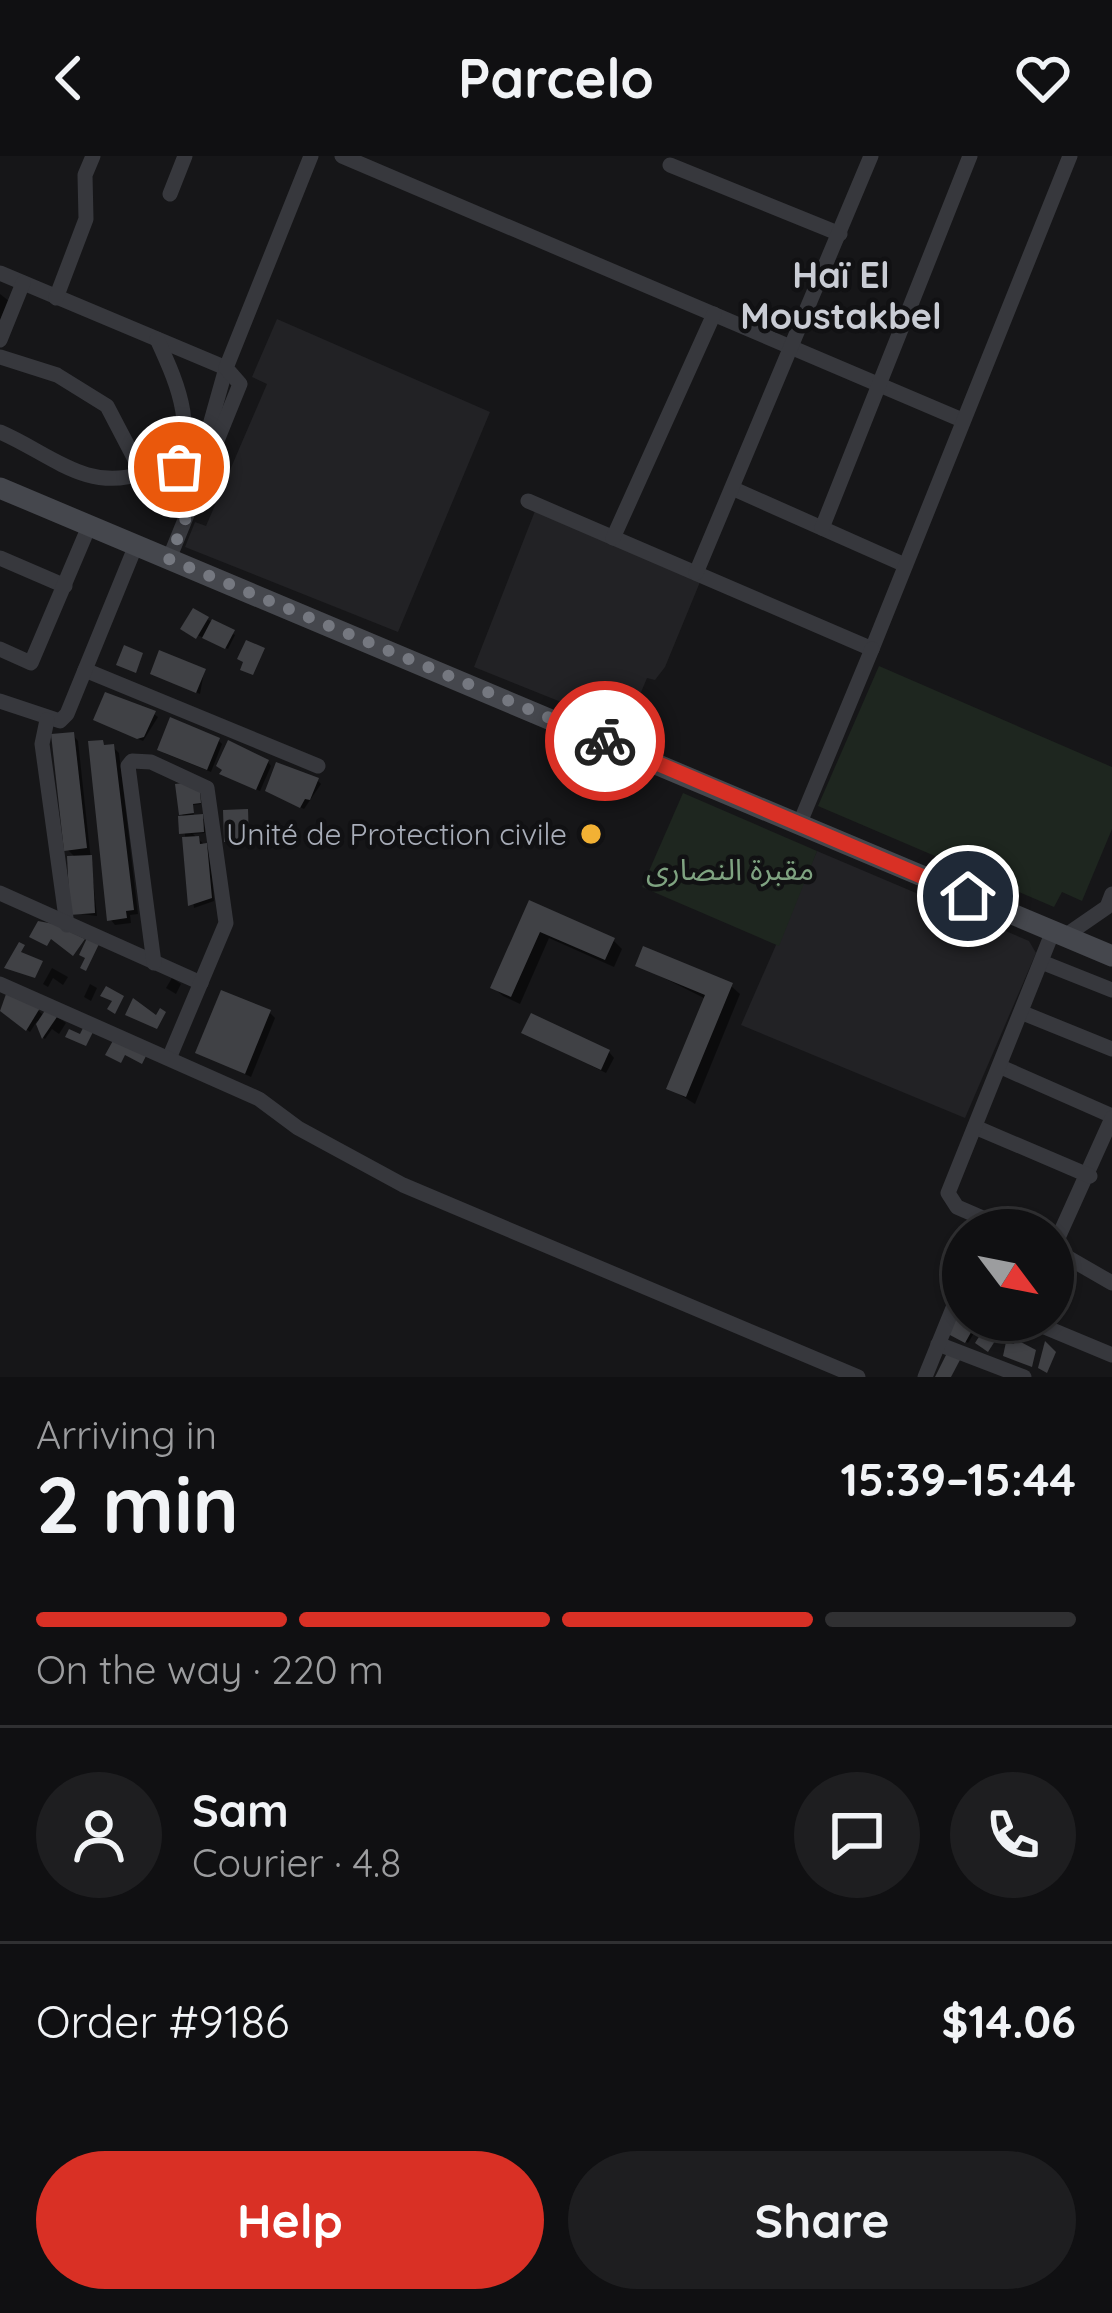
<!DOCTYPE html>
<meta charset="utf-8">
<style>
:root{--surface:#101012;--page:#1e1e20;--text:#f1f3f6;--muted:#9c9d9f;--line:#303032;--accent:#d93025}
body{margin:0;font-family:Quicksand,"Noto Sans Arabic",sans-serif;background:var(--page);color:var(--text);height:100vh;display:flex;flex-direction:column;font-size:45px;white-space:nowrap}
*{box-sizing:border-box;margin:0}
p{font-size:39px;color:var(--muted)}
.icon{flex:none;width:66px;height:66px;fill:none;stroke:currentColor;stroke-width:2;stroke-linecap:round;stroke-linejoin:round}
.map{position:relative;height:1221px;overflow:hidden}
.side{display:flex;flex-direction:column;background:var(--surface);flex:1}
.side>*{flex:none}
.needle{width:78px;rotate:122deg}
.buttons{position:absolute;left:942px;top:1053px;display:grid;gap:24px}
.buttons a{display:grid;place-items:center;width:132px;height:132px;border-radius:50%;background:var(--surface);box-shadow:0 3px 9px #0004,0 0 0 3px var(--line);font-size:60px}
.pin{position:absolute;display:grid;place-items:center;width:102px;height:102px;color:#fff;margin:-51px;border:6px solid #fff;border-radius:50%;box-shadow:0 3px 12px #0007}
.courier{position:absolute;display:grid;place-items:center;width:120px;height:120px;margin:-60px;border:9px solid #d93025;border-radius:50%;background:#fff;color:#222;box-shadow:0 3px 15px #0007}
.summary em{font-style:normal;font-weight:700}
.summary div{display:flex;flex-direction:column-reverse}
.summary{display:flex;align-items:center;justify-content:space-between;height:204px;padding:0 36px}
h1{font-size:78px;font-weight:700;line-height:90px}
.bar{display:grid;grid-template-columns:repeat(4,1fr);gap:18px 12px;align-content:center;height:144px;padding:0 36px}
.bar i{height:15px;border-radius:9px;background:var(--line)}
.bar .on{background:var(--accent)}
.bar p{grid-column:span 4}
.line{display:flex;align-items:center;gap:30px;padding:0 36px;border-top:3px solid var(--line)}
.line div{flex:1}
.round{display:grid;place-items:center;flex:none;width:126px;height:126px;border-radius:63px;background:var(--page)}
.primary-button{display:flex;gap:24px;margin-top:auto;padding:24px 36px}
.primary-button a{flex:1;height:138px;border-radius:72px;background:var(--accent);color:#fff;font-size:48px;font-weight:700;line-height:138px;text-align:center}
.primary-button a+a{background:var(--page);color:var(--text)}
header{display:flex;justify-content:space-between;align-items:center;height:156px;padding:0 36px;background:var(--surface);font-size:54px;font-weight:700}
.map>svg:first-child{display:block}
.built{fill:#222225}
.green{fill:#1e261f}
.shadow{fill:#0007}
.building{fill:#404145}
.lines{fill:none;stroke-linecap:round;stroke-linejoin:round}
.minor{stroke:#37383d;stroke-width:15}
.secondary{stroke:#45474d;stroke-width:21}
.done{stroke:#757880;stroke-width:12;stroke-dasharray:0 21.6}
.route{stroke:#d93025;stroke-width:15}
.poi-dot{fill:#f2b134;stroke:#111113;stroke-width:4.5}
.labels{text-anchor:middle;dominant-baseline:central;stroke-width:9;stroke-linejoin:round;paint-order:stroke}
.poi-label{font-size:30px;fill:#a8adb8;stroke:#111113;text-anchor:end}
.park-label{font-size:30px;fill:#7fa381;stroke:#111113}
.quarter-label{font-size:36px;font-weight:bold;fill:#c9ccd4;stroke:#111113}
</style>
<header><svg class="icon" aria-label="back" viewBox="0 0 24 24"><path d="M15 5l-7 7 7 7"/></svg>Parcelo<svg class="icon" aria-label="heart" viewBox="0 0 24 24"><path d="M12 20l-8-8c-3-5 5-10 8-4 3-6 11-1 8 4z"/></svg></header>
<div class="map">
<svg width="1112" height="1221" viewBox="0 0 1112 1221">
<rect width="100%" height="100%" fill="#161618"/>
<!-- built -->
<g class="built">
<path d="M277,163L490,256L398,476L185,391L195,366L206,370L267,228L252,221Z"/>
<path d="M535,355L700,426L665,511L655,524L647,522L626,572L474,511Z"/>
<path d="M817,695L1029,785L1036,797L965,962L741,869Z"/>
</g>
<!-- green -->
<g class="green">
<path d="M879,510L1112,611V673L1082,745L1062,736L1054,751L818,650Z"/>
<path d="M683,637L817,695L779,790L642,731Z"/>
</g>
<!-- shadow -->
<g class="shadow">
<path d="M0,138L9,145L0,164Z"/>
<path d="M207,463L235,479L228,493L184,473Z"/>
<path d="M204,516L200,538L153,517Z"/>
<path d="M154,558L158,561L143,585L96,564Z"/>
<path d="M73,579L78,585L97,760L73,757L76,702L67,693Z"/>
<path d="M219,585L222,588L211,616L164,597Z"/>
<path d="M113,591L119,597L138,758L130,759L131,767L115,769L110,763Z"/>
<path d="M268,606L271,610L260,635L223,618Z"/>
<path d="M318,625L321,628L304,653L272,638Z"/>
<path d="M199,630L201,648L193,649L194,662L204,663L205,677L193,678L210,694L214,745L194,752L179,631Z"/>
<path d="M247,656L252,687L231,688L227,684Z"/>
<path d="M530,748L613,784L622,793L614,811L549,782L520,848L503,840L494,832Z"/>
<path d="M638,809L731,830L740,838L695,948L669,932L706,843Z"/>
<path d="M52,812L68,821L63,829L53,822L48,831L43,828Z"/>
<path d="M172,822L181,828L176,838L166,832Z"/>
<path d="M90,828L97,832L91,845L84,841Z"/>
<path d="M1,853L38,854L45,861L49,855L66,867L59,878L52,873L45,883L40,879L45,872L37,865L30,876Z"/>
<path d="M270,857L275,862L251,921L199,896Z"/>
<path d="M525,877L609,896L614,902L606,917Z"/>
<path d="M963,1158V1164H982L968,1187L952,1177Z"/>
<path d="M1016,1164L1031,1168L1026,1178L1013,1169Z"/>
</g>
<!-- building -->
<g class="building">
<path d="M193,452L209,461L196,483L180,473Z"/>
<path d="M212,463L235,474L225,493L202,482Z"/>
<path d="M246,484L265,492L253,519L240,514L243,506L237,503Z"/>
<path d="M124,489L143,497L136,517L116,509Z"/>
<path d="M159,494L206,513L196,537L150,518Z"/>
<path d="M105,536L156,555L144,581L137,583L93,564Z"/>
<path d="M170,561L220,582L207,614L157,594Z"/>
<path d="M74,576L87,692L64,695L51,578Z"/>
<path d="M103,584L104,589L114,588L134,754L126,755L127,762L107,765L88,585Z"/>
<path d="M228,584L269,604L256,634L219,618L222,614L216,610Z"/>
<path d="M276,606L319,622L310,644L305,643L300,652L265,635Z"/>
<path d="M199,625L201,647L193,648L194,657L179,659L175,628Z"/>
<path d="M248,653L249,684L224,686L223,654Z"/>
<path d="M203,658L204,676L179,678L178,660Z"/>
<path d="M199,680L200,688L207,687L212,742L188,750L182,681Z"/>
<path d="M92,699L95,757L70,759L67,700Z"/>
<path d="M529,744L615,782L605,804L540,776L511,841L490,832Z"/>
<path d="M38,765L54,768L85,783L73,800L51,783L47,790L29,781Z"/>
<path d="M87,782L99,788L86,815L80,812L85,802L79,799Z"/>
<path d="M19,786L25,789L21,796L43,805L35,822L4,812Z"/>
<path d="M643,790L733,827L686,941L666,933L705,839L635,810Z"/>
<path d="M106,830L124,840L115,858L107,853L112,845L100,840Z"/>
<path d="M221,834L271,854L245,918L195,897Z"/>
<path d="M6,838L40,852L26,875L0,855Z"/>
<path d="M133,842L156,859L160,852L166,856L157,873L125,859Z"/>
<path d="M48,850L59,858L42,883L36,868Z"/>
<path d="M531,857L610,894L601,914L521,877Z"/>
<path d="M84,870L94,874L86,890L65,881L69,873L80,878Z"/>
<path d="M115,881L148,896L142,908L125,899L121,907L105,899Z"/>
<path d="M963,1151V1164H978L965,1187L948,1178Z"/>
<path d="M987,1168L1000,1177L988,1196L975,1187Z"/>
<path d="M1015,1183L1036,1194L1032,1211L1003,1200L1006,1186L1014,1188Z"/>
<path d="M1045,1185L1056,1196L1047,1217L1038,1212Z"/>
<path d="M948,1195L961,1202L951,1221H935Z"/>
</g>
<g class="lines">
<!-- minor -->
<g class="minor">
<path d="M342,0L962,264"/>
<path d="M670,9L840,78"/>
<path d="M170,38L185,0"/>
<path d="M0,117L226,212L210,269L179,339"/>
<path d="M56,142L86,63L85,19L93,0"/>
<path d="M157,183C181,235 197,274 171,328"/>
<path d="M0,184L23,127"/>
<path d="M0,201L57,219L107,250L142,317L171,328L183,341"/>
<path d="M0,276C49,297 87,337 142,317"/>
<path d="M734,333L905,409"/>
<path d="M528,345L872,493L1070,0"/>
<path d="M822,372L970,0"/>
<path d="M613,382L714,158"/>
<path d="M0,402L65,430"/>
<path d="M169,403L240,228L226,212L311,0"/>
<path d="M696,417L871,0"/>
<path d="M0,493L31,507L90,368"/>
<path d="M85,514L318,610"/>
<path d="M0,545L60,565L67,558L136,389"/>
<path d="M47,564L42,588L67,769"/>
<path d="M799,669L872,493"/>
<path d="M0,737L201,827"/>
<path d="M1065,780L1107,751L1112,738"/>
<path d="M154,807L128,610L132,605L151,606L207,632L226,767L170,900"/>
<path d="M1044,807L1112,834"/>
<path d="M0,828L259,943L298,972L403,1029L858,1221"/>
<path d="M1023,857L1112,893"/>
<path d="M1001,911L1112,960"/>
<path d="M1112,962L1053,1093L1112,1127"/>
<path d="M975,971L1090,1020"/>
<path d="M1010,1074L957,1051L948,1037L1053,775"/>
<path d="M1028,1164L1112,1199"/>
<path d="M938,1188L1024,1221"/>
<path d="M925,1221L953,1152L963,1142"/>
</g>
<!-- secondary -->
<path class="secondary" d="M0,332L1112,800"/>
</g>
<g class="lines">
<!-- done -->
<path class="done" d="M179,311L171,328L192,347L169,403L605,585"/>
<!-- route -->
<path class="route" d="M605,585L968,740"/>
</g>
<!-- markers -->
<circle class="poi-dot" cx="591" cy="678" r="12"/>
<g class="labels">
<!-- poi labels -->
<g class="poi-label">
<text x="567" y="678">Unité de Protection civile</text>
</g>
<!-- park labels -->
<g class="park-label">
<text x="730" y="713">مقبرة النصارى</text>
</g>
<!-- quarter labels -->
<g class="quarter-label">
<text x="841" y="118">Haï El<tspan x="841" dy="41">Moustakbel</tspan></text>
</g>
</g>
</svg>
<div class="buttons">
<a><svg class="needle" viewBox="-14 -14 28 28"><path d="M0-13l5 13h-10z" fill="#e53935"/><path d="M0 13l5-13h-10z" fill="#9c9d9f"/></svg></a>
</div>
<div class="pin" style="left:179px;top:311px;background:#ea580c"><svg class="icon" aria-label="bag" viewBox="0 0 24 24"><path d="M5 8h14l-1 12H6zM9 8a3 3 0 0 1 6 0"/></svg></div>
<div class="pin" style="left:968px;top:740px;background:#1f2937"><svg class="icon" aria-label="home" viewBox="0 0 24 24"><path d="M3 11l9-7 9 7M6 9v11h12V9"/></svg></div>
<div class="courier" style="left:605px;top:585px"><svg class="icon" aria-label="bike" viewBox="0 0 24 24"><circle cx="6" cy="16" r="4"/><circle cx="18" cy="16" r="4"/><path d="M6 16l4-8h5l3 8M10 8l3 8H6M13 5h3"/></svg></div>
</div>
<section class="side">
<div class="summary"><div><h1>2 min</h1><p>Arriving in</p></div><em>15:39–15:44</em></div>
<div class="bar"><i class="on"></i><i class="on"></i><i class="on"></i><i></i><p>On the way · 220 m</p></div>
<div class="line" style="height:216px"><a class="round"><svg class="icon" aria-label="person" viewBox="0 0 24 24"><circle cx="12" cy="8" r="4"/><path d="M4 21q1-7 8-7t8 7"/></svg></a><div><b>Sam</b><p>Courier · 4.8</p></div><a class="round"><svg class="icon" aria-label="chat" viewBox="0 0 24 24"><path d="M4 5h16v11H9l-5 4z"/></svg></a><a class="round"><svg class="icon" aria-label="phone" viewBox="0 0 24 24"><path d="M5 4h4l2 5-3 2q2 4 5 5l2-3 5 2v4C11 20 4 13 5 4z"/></svg></a></div>
<div class="line" style="height:156px"><div>Order #9186</div><b>$14.06</b></div>
<div class="primary-button"><a>Help</a><a>Share</a></div>
</section>
